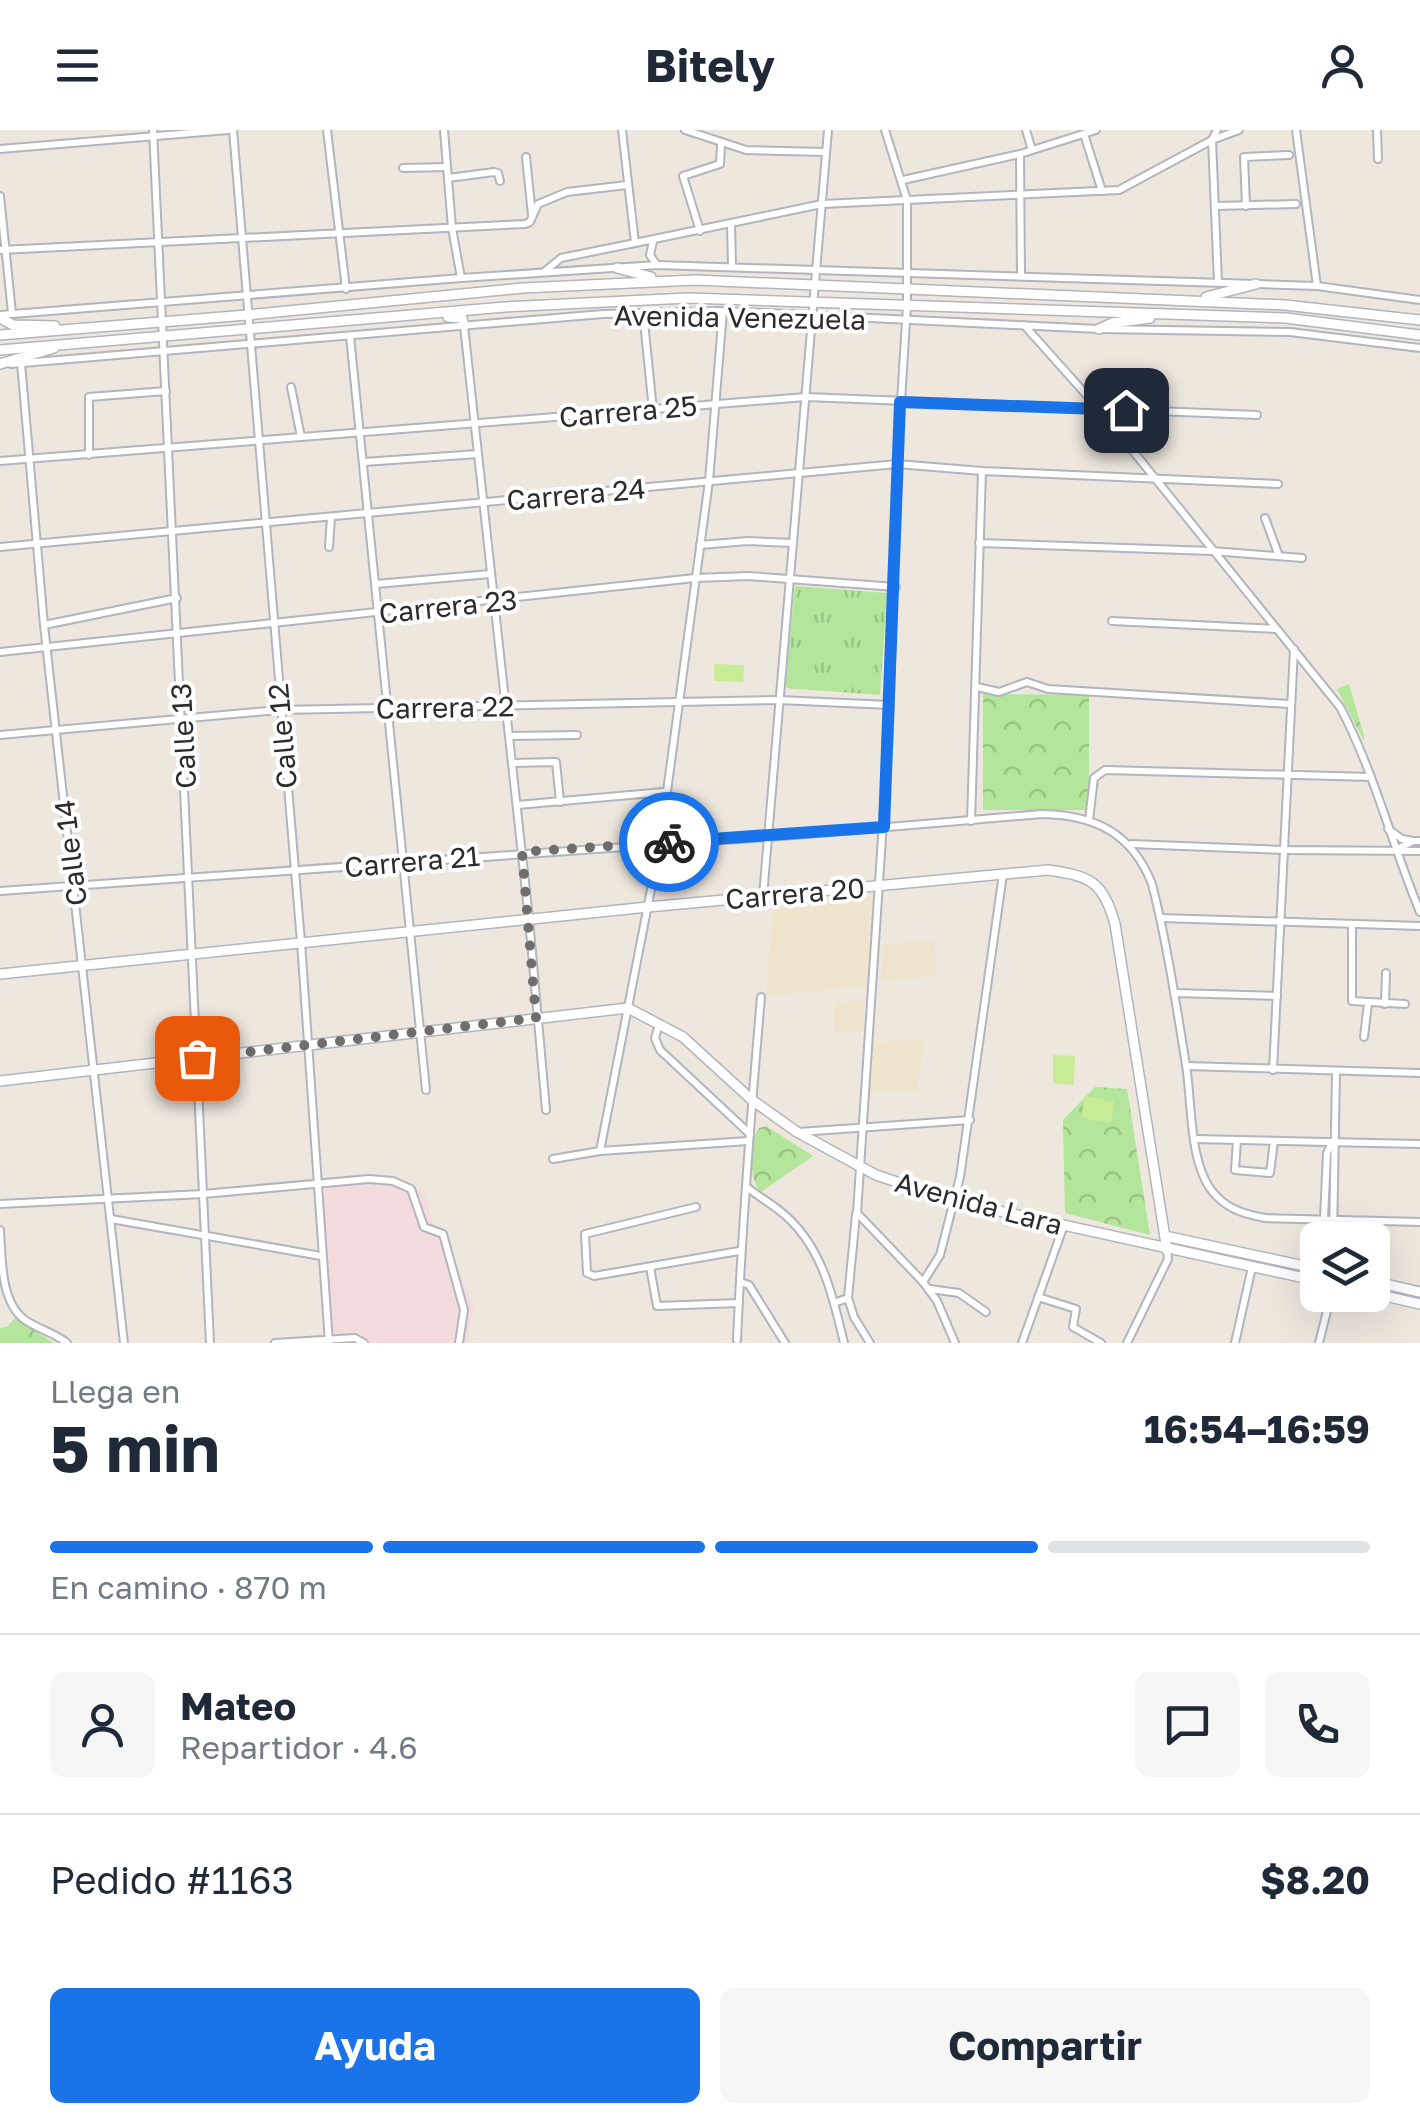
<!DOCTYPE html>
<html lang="es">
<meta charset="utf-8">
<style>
:root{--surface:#fff;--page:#f6f6f7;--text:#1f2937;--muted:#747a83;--line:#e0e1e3;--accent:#1a73e8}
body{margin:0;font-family:"Golos Text",sans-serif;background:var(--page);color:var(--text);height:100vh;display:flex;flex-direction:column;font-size:38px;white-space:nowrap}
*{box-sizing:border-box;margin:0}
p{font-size:32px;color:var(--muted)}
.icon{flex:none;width:55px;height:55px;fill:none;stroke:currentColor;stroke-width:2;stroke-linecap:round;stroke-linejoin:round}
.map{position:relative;height:1213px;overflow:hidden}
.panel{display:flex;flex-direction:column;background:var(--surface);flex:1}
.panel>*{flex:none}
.controls{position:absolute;left:1300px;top:1092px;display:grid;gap:20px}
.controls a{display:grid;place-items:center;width:90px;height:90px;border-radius:15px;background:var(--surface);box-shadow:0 10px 40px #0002;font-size:50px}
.pin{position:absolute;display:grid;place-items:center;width:85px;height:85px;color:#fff;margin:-42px;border-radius:20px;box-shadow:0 5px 15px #0006}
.courier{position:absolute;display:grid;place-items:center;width:100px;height:100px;margin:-50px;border:8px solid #1a73e8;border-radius:50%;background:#fff;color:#222;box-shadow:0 2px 12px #0007}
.summary em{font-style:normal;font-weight:700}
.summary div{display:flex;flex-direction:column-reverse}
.summary{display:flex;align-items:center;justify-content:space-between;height:170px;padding:0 50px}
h1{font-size:65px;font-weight:700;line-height:75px}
.bar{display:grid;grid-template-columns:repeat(4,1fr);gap:15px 10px;align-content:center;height:120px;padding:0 50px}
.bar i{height:12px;border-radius:8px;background:var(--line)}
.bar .current{background:var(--accent)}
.bar p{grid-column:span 4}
.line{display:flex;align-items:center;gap:25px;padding:0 50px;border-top:2px solid var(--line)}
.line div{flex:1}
.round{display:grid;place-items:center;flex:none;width:105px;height:105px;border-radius:15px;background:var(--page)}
.cta{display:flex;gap:20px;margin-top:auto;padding:20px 50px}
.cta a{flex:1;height:115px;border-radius:15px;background:var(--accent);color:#fff;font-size:40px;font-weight:700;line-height:115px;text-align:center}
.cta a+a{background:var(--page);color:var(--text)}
header{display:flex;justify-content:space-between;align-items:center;height:130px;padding:0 50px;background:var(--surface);font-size:45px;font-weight:700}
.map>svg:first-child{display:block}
.education{fill:#efe4cd}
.medical{fill:#f4dbdd}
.grass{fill:url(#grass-tufts)}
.park{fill:url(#park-crowns)}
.pitch{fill:#c7ec95}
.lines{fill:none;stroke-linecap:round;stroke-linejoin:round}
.street-casing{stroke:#b2b4bf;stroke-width:10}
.secondary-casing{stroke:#b2b4bf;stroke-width:12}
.street{stroke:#fff;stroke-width:6}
.secondary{stroke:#fff;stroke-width:9}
.done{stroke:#706d6a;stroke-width:10;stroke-dasharray:0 18}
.route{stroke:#1a73e8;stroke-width:12}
.labels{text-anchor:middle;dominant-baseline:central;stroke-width:8;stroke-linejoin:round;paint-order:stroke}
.street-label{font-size:28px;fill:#2c2c2c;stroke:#fff}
</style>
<header><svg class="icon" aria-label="menu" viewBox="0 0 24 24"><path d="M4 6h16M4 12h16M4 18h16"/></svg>Bitely<svg class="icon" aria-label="person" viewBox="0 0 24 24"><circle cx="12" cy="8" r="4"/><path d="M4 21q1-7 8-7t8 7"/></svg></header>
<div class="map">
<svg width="1420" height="1213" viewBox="0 0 1420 1213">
<defs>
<pattern id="grass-tufts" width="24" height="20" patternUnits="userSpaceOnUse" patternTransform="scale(2.5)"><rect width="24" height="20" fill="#b3e59a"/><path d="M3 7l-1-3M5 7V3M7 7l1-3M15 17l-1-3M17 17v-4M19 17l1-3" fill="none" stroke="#9ac585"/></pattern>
<pattern id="park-crowns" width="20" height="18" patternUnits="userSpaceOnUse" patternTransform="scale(2.5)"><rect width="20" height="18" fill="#b3e59a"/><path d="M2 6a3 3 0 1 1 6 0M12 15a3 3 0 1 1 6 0" fill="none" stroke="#9ac585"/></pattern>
</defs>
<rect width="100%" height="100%" fill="#ede7de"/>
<!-- education -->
<g class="education">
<path d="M875,765L867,856L766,866L773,774Z"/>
<path d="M934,811L937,846L881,852L883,814Z"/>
<path d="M864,871V902H834V872Z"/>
<path d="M924,909L917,962H866L871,913Z"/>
</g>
<!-- medical -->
<path class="medical" d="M403,1054L424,1061L432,1090L452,1126L474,1177L466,1213H368L360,1204L332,1205L320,1057Z"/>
<!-- grass -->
<path class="grass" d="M795,456L887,463L880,565L785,558Z"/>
<!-- park -->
<g class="park">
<path d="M1349,554L1364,606V611L1337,559Z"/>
<path d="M983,564L1089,565V680H983Z"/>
<path d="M1095,957L1127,959L1150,1105L1065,1083L1063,990Z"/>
<path d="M766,996L813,1026L761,1062C748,1050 750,1012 759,998Z"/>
<path d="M15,1188L54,1213H0V1198L7,1197Z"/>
</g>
<!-- pitch -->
<g class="pitch">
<path d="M714,534L744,535L743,552L714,551Z"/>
<path d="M1053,925L1075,926L1074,955L1053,953Z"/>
<path d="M1084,966L1114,972L1111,993L1082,988Z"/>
</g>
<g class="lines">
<defs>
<g id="street">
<path d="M153,0L210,1213"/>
<path d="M233,0L301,812L329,1213"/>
<path d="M327,0L346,159"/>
<path d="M444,0L452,98L461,148"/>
<path d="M622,0L635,113L822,74L1119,60L1212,10L1239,0"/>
<path d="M685,0L746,20L826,22"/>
<path d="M885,0L907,70V176L897,334L889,602L857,1083L923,1152L937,1171L955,1213"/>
<path d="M1026,0L1032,20"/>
<path d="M1217,0L1212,10L1218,152"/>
<path d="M1296,0L1317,156"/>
<path d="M1377,0L1378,29"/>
<path d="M1084,4L1102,61"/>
<path d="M0,19L228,0"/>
<path d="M1020,24L1021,146"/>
<path d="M526,27L532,85"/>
<path d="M403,38L447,37"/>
<path d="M448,48L494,42L498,43L500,51"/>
<path d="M903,50L1020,24L1096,0"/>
<path d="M0,66L12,183"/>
<path d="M1216,76L1296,74"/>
<path d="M1246,76L1244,27L1289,25"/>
<path d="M731,94L732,136"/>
<path d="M700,101L683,46L720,34L721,14"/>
<path d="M653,111L650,125L656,134"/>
<path d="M0,120L525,94L530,92L538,74L567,62L627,55"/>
<path d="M544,142L561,128L635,113"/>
<path d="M643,182L653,280"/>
<path d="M0,185L461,148L657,135L1317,156L1420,170"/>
<path d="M1024,195L1099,279L1340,577C1374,641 1392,715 1420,782"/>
<path d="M464,196L529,789L546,980"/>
<path d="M350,206L426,960"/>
<path d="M21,233L44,495L124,1213"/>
<path d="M11,234L603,184L723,181L1099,199L1290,202L1420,218"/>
<path d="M291,257L301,307"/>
<path d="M89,325V267L166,261"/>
<path d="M0,331L806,267L1257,285"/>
<path d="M364,332L478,324"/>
<path d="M1265,388L1279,426"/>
<path d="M979,413L1212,421L1302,428"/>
<path d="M700,415L748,411L792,413"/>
<path d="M0,417L897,334L982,341L1278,354"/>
<path d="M329,417L331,387"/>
<path d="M376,454L490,444"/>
<path d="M1112,491L1276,499"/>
<path d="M44,495L177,468"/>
<path d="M0,522L695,448L749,446L896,457"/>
<path d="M977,557L999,562L1027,552L1048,559L1290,574"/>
<path d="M0,605L279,580L779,570L890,575"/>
<path d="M509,606L577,605"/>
<path d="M513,633L556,632L560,672"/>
<path d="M517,675L664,662"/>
<path d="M1089,690L1094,648L1105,640L1371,647"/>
<path d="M971,691L982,341"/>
<path d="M1388,699L1402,709L1413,711"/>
<path d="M1131,714L1284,720L1420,721"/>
<path d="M1396,720L1413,711H1420"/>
<path d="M0,761L782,706L1042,684C1095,685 1132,703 1152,754C1167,813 1176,874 1186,935C1192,972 1189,1032 1212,1061C1226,1079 1244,1084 1265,1088L1420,1092"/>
<path d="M763,766L828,0"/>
<path d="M1161,788L1420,796"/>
<path d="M1352,794V871L1405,874"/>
<path d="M1174,863L1277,866"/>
<path d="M1385,874L1386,843"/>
<path d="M659,894L655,908L660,920L750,1004"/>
<path d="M1364,907L1368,873"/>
<path d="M1186,936L1420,943"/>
<path d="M1273,940L1294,519"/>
<path d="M799,1002L970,990"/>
<path d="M1196,1009L1420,1014"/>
<path d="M1237,1010L1235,1040L1270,1043L1274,1011"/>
<path d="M600,1021L660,713L709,351L723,181"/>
<path d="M553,1029L600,1021L748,1011"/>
<path d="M748,1058C758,1066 770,1073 780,1081C821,1113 833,1165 844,1213"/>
<path d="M0,1074L203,1064L369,1049L393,1051L411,1059L424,1097L443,1104L464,1180L459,1213"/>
<path d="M696,1077L585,1104L587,1143L594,1146L739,1121"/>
<path d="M111,1089L321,1126"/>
<path d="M0,1100C2,1128 0,1172 25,1190C38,1199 55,1203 67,1213"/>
<path d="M1323,1110L1327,1023L1332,1013"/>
<path d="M1333,1110L1336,941"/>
<path d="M650,1137L657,1176L739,1173"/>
<path d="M740,1152L749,1155L785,1213"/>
<path d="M923,1152L940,1125L960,1047L1003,744"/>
<path d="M930,1159L959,1163L986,1182"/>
<path d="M1038,1167L1076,1179L1073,1197L1101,1213"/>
<path d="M848,1168L856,1084"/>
<path d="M834,1173L848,1168L854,1187L870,1213"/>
<path d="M737,1210C742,1096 751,982 761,867"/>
<path d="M275,1213L355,1208L364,1213"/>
<path d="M1022,1213L1064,1095"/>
<path d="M1127,1213L1168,1129L1167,1120"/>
<path d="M1235,1213L1252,1137"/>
<path d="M1319,1213L1331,1165"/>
</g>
<g id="secondary">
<path d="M617,138L651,147"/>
<path d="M1206,167L1256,154"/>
<path d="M448,187L462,188L464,196"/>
<path d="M0,188L13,195L55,196"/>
<path d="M1099,199L1112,193L1150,188"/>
<path d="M0,205L247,185L523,158L695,150L1285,175L1420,190"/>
<path d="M0,220L505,177L688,168L1286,188L1420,205"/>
<path d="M0,234L54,218"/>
<path d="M0,844L648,777L1048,740C1090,746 1103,751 1115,794L1167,1120"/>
<path d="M0,951L628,878L683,907L752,970L797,1002L876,1045L954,1071L1318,1151"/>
<path d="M1165,1106L1318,1139"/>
<path d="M1372,1151L1420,1162"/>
<path d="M1372,1163L1420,1174"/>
</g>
</defs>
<!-- street casing -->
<use href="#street" class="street-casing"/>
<!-- secondary casing -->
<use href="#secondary" class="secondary-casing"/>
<!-- street -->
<use href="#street" class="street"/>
<!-- secondary -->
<use href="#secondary" class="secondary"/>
</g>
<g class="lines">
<!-- done -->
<path class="done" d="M197,928L536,888L522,722L669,712"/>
<!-- route -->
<path class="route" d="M669,712L884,697L900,272L1126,280"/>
</g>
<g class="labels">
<!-- street labels -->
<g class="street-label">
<text transform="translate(740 187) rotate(1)">Avenida Venezuela</text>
<text transform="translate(628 281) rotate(-5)">Carrera 25</text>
<text transform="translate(576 364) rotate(-5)">Carrera 24</text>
<text transform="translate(448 476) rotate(-6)">Carrera 23</text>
<text transform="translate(445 577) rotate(-1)">Carrera 22</text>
<text transform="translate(183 606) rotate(-93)">Calle 13</text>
<text transform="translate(282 606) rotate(-95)">Calle 12</text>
<text transform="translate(70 723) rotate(-97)">Calle 14</text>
<text transform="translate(412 731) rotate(-5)">Carrera 21</text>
<text transform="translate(795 763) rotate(-5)">Carrera 20</text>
<text transform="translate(979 1073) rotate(15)">Avenida Lara</text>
</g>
</g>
</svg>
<div class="controls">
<a><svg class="icon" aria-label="layers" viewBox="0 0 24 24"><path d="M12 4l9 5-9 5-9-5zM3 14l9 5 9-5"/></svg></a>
</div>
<div class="pin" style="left:197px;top:928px;background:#ea580c"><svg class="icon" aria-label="bag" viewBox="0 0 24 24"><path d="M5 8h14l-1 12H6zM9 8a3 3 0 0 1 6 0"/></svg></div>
<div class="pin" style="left:1126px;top:280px;background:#1f2937"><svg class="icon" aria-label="home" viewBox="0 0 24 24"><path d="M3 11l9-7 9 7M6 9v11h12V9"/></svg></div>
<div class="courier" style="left:669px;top:712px"><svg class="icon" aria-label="bike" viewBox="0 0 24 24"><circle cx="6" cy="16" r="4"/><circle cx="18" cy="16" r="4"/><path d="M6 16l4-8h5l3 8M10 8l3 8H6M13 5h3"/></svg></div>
</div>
<section class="panel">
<div class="summary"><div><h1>5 min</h1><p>Llega en</p></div><em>16:54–16:59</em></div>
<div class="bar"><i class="current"></i><i class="current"></i><i class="current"></i><i></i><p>En camino · 870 m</p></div>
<div class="line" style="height:180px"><a class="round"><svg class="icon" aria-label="person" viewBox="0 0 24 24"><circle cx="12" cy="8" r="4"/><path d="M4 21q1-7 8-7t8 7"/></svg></a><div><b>Mateo</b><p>Repartidor · 4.6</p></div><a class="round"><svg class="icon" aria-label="chat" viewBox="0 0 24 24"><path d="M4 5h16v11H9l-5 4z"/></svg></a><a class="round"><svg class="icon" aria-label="phone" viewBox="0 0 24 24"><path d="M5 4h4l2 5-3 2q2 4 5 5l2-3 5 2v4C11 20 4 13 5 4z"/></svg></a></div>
<div class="line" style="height:130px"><div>Pedido #1163</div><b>$8.20</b></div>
<div class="cta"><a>Ayuda</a><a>Compartir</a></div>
</section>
